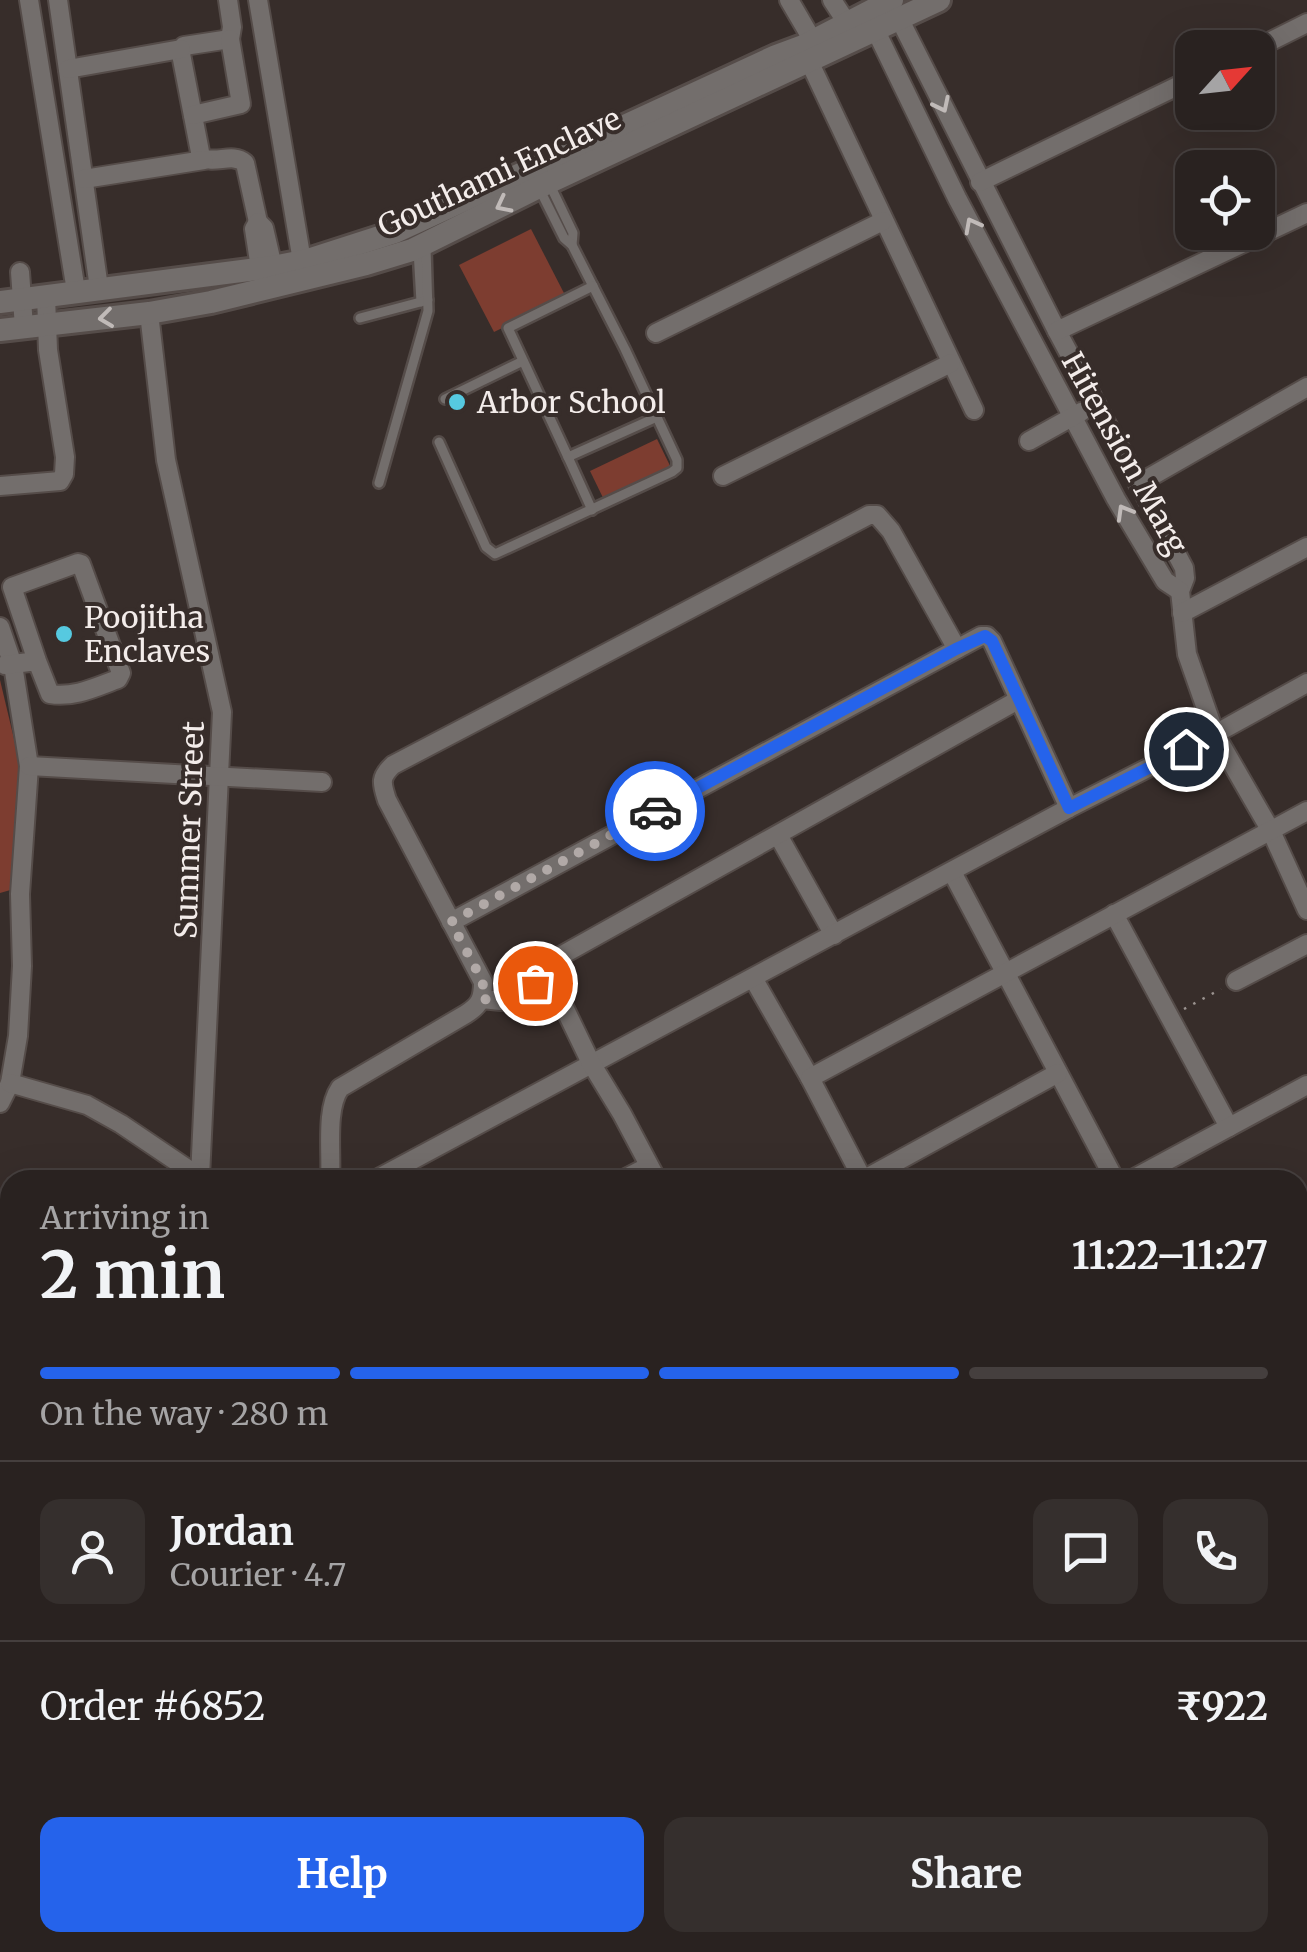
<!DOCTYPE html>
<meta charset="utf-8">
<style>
:root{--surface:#292220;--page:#352f2d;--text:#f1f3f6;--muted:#a5a4a5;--line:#453f3e;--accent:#2563eb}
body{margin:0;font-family:Merriweather,serif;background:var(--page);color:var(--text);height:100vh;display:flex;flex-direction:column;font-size:38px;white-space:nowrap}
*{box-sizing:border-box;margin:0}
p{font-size:32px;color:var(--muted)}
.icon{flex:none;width:55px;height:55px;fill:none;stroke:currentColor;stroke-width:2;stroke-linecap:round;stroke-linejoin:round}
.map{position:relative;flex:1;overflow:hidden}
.sheet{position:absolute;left:0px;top:1170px;width:1308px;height:782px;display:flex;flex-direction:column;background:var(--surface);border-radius:30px 30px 0 0;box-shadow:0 10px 40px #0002,0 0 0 2px var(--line)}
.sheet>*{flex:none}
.needle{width:65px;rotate:63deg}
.controls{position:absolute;left:1175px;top:30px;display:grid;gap:20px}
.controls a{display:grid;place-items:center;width:100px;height:100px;border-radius:20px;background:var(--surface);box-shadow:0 10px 40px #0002,0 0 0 2px var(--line);font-size:50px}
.pin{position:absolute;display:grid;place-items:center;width:85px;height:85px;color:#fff;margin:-42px;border:5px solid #fff;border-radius:50%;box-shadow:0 2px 10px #0007}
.courier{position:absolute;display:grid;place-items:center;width:100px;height:100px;margin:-50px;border:8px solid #2563eb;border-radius:50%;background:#fff;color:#222;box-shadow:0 2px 12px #0007}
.headline em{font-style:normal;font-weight:700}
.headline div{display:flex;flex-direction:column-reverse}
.headline{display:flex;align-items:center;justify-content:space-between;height:170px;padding:0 40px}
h1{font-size:65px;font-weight:700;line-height:75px}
.bar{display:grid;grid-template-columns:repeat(4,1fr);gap:15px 10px;align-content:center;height:120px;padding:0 40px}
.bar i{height:12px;border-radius:8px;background:var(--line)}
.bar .active{background:var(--accent)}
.bar p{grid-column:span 4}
.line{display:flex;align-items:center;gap:25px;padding:0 40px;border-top:2px solid var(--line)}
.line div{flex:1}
.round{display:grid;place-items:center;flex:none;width:105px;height:105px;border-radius:20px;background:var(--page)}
.primary-button{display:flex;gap:20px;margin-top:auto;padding:20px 40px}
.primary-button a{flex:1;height:115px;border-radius:20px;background:var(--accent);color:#fff;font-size:40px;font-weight:700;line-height:115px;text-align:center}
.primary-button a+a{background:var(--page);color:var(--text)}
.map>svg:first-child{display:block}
.green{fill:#7d3d30}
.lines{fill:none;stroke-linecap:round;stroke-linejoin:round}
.service-casing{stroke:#554c49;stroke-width:14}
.minor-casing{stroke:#554c49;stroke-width:22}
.tertiary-casing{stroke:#554c49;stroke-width:28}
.path{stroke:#9b9390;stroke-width:2.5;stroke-dasharray:2.5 8;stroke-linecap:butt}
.service{stroke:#736e6c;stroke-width:9}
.minor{stroke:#736e6c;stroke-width:18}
.tertiary{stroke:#736e6c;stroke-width:22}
.oneway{stroke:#c0bab8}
.done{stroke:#b1a9a7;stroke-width:10;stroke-dasharray:0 18}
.route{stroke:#2563eb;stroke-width:12}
.poi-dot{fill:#56c9e0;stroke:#372d2a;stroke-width:4}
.labels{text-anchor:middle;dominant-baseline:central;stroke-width:8;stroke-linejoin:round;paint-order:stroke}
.street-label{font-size:30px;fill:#f3ecea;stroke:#372d2a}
.poi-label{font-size:30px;fill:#f3ecea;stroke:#372d2a;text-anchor:start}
</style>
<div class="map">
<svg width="1307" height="1952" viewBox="0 0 1307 1952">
<rect width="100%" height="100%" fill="#372d2a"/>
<!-- green -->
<g class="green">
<path d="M531,229L566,297L494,332L459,265Z"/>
<path d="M657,439L675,476L608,508L590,471Z"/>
<path d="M0,680L20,764L14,889L0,893Z"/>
</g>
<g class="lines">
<defs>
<g id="service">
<path d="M549,183L573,233L572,245"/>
<path d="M418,250L421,302"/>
<path d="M360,318L428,300"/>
<path d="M445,399L523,361"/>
<path d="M439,442L486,547L495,554L672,472L677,468V460L625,349L572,245L564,238L539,188"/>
<path d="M568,457L508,328L593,286"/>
<path d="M379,483L428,311L426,248"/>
<path d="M592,510L568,457L657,417"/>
</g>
<g id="minor">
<path d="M29,0L76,291"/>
<path d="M58,0L99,288"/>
<path d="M228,0L232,27L230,39L184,46L181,54L201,157C215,165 232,152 245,163L258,222"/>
<path d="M258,0L302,261"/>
<path d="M789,0L813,41"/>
<path d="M832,0L847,23"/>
<path d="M899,18L1057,331L1184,568L1185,578L1180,591L1187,654L1215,734L1271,831L1307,910"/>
<path d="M875,29L957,198L1116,499L1165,581L1180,591"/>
<path d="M1257,48L1307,23"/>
<path d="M809,61L974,410"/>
<path d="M68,69L181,49"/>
<path d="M193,115L241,104L230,39"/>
<path d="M84,179L204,160"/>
<path d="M980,182L1192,79"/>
<path d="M260,268L254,229L258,222L264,228L273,267"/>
<path d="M20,272L24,327"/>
<path d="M149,313L166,460L222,712L200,1177"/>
<path d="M1057,331L1307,213"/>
<path d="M656,333L883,221"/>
<path d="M1029,441L1081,412"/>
<path d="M723,476L951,363"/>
<path d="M1138,484L1307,387"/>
<path d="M0,486L60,481L64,474L65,457L48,350L46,296"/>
<path d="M1182,613L1307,547"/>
<path d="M0,627L13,665L29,766L20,894L22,966L18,1036L10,1083L0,1103"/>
<path d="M5,665L37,661L12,587L78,563L81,564L121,673L118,679C96,687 74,698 50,694L37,661"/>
<path d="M29,766L322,782"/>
<path d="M778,835L834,935"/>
<path d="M952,872L1115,1180"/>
<path d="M1114,914L1229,1127"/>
<path d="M451,922L981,636H987L992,641L1069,808"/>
<path d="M753,978L810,1078"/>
<path d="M1236,981L1307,944"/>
<path d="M482,999L501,1001L535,983"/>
<path d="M10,1083L87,1105L121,1124L204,1180"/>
<path d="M330,1180C332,1152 325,1110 340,1088L466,1014C480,1005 483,999 483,982L387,800C382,784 379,778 393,765L869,515H877L891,531L957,649"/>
<path d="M375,1180L1069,808L1215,734L1307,683"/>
<path d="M622,1180L649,1166"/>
<path d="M657,1180L622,1114L591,1063L551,980L550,972L555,959L1018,700"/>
<path d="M863,1180L810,1078L1307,811"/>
<path d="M863,1180L1058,1073"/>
<path d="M1131,1180L1307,1085"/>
<path d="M1298,1228L1307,1223"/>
<path d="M0,1307L10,1312"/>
<path d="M1298,1358L1307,1352"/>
<path d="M1298,1497L1307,1493"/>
<path d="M1298,1642L1307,1660"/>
<path d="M1298,1714L1307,1709"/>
<path d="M0,1745L10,1742"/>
<path d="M0,1766L10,1763"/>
<path d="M1298,1839L1307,1833"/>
<path d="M0,1938L10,1934"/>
<path d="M643,1942L648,1952"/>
<path d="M766,1942L771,1952"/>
<path d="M1065,1942L1070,1952"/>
<path d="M926,1952L945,1942"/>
<path d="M1090,1952L1107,1942"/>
</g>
<g id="tertiary">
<path d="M0,302L273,267L308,260L395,232L776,56L803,46L892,0"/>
<path d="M0,330L149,313L211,302L366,264L412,250L539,187L939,0"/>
</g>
</defs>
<!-- service casing -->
<use href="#service" class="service-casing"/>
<!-- minor casing -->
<use href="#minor" class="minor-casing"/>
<!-- tertiary casing -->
<use href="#tertiary" class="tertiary-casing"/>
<!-- path -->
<g class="path">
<path d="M1184,1009L1221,989"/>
<path d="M370,1942L377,1952"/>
</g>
<!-- service -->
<use href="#service" class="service"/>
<!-- minor -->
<use href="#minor" class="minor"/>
<!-- tertiary -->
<use href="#tertiary" class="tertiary"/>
</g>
<!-- one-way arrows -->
<defs><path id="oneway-chevron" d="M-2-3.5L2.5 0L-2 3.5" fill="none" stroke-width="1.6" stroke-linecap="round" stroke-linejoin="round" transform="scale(2.5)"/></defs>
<g class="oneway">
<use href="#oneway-chevron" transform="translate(942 105) rotate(64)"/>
<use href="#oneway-chevron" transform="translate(503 205) rotate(153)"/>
<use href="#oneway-chevron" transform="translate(972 225) rotate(-118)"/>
<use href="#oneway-chevron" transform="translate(106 318) rotate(173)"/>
<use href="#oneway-chevron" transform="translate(1124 512) rotate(-120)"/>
</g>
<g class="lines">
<!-- done -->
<path class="done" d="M535,983L501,1001L482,999L483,982L451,922L655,811"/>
<!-- route -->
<path class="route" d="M655,811L956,649L985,636L992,641L1069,808L1186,749"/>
</g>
<!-- markers -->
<g class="poi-dot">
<circle cx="457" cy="402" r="10"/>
<circle cx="64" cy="634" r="10"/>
</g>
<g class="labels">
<!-- street labels -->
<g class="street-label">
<text transform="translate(499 172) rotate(-25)">Gouthami Enclave</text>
<text transform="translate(1125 453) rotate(61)">Hitension Marg</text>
<text transform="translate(189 830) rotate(-88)">Summer Street</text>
</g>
<!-- poi labels -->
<g class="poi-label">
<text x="477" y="402">Arbor School</text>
<text x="84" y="617">Poojitha<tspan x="84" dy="34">Enclaves</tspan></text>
</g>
</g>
</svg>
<div class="controls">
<a><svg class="needle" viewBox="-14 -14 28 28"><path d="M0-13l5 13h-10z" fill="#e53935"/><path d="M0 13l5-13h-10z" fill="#a5a4a5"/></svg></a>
<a><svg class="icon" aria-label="locate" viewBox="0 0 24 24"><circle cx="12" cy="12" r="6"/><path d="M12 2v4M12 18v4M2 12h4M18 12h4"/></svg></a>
</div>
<div class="pin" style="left:535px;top:983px;background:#ea580c"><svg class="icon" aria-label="bag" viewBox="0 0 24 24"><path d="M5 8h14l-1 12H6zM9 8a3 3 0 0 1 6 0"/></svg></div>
<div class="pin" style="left:1186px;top:749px;background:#1f2937"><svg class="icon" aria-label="home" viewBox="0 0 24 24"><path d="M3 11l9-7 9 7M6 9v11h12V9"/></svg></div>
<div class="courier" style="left:655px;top:811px"><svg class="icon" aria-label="car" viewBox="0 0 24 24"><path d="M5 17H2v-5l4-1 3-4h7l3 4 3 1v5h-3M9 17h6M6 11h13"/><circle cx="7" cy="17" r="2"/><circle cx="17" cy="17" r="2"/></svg></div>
<section class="sheet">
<div class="headline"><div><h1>2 min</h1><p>Arriving in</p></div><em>11:22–11:27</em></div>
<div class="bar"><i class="active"></i><i class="active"></i><i class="active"></i><i></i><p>On the way · 280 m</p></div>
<div class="line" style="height:180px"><a class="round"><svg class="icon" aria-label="person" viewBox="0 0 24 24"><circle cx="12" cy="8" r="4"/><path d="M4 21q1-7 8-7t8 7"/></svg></a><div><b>Jordan</b><p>Courier · 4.7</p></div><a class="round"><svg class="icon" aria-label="chat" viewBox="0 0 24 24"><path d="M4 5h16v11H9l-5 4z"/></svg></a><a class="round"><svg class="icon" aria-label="phone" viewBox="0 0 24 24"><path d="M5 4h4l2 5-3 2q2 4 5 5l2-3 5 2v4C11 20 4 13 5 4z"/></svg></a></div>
<div class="line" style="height:130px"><div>Order #6852</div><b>₹922</b></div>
<div class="primary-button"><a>Help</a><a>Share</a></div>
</section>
</div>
